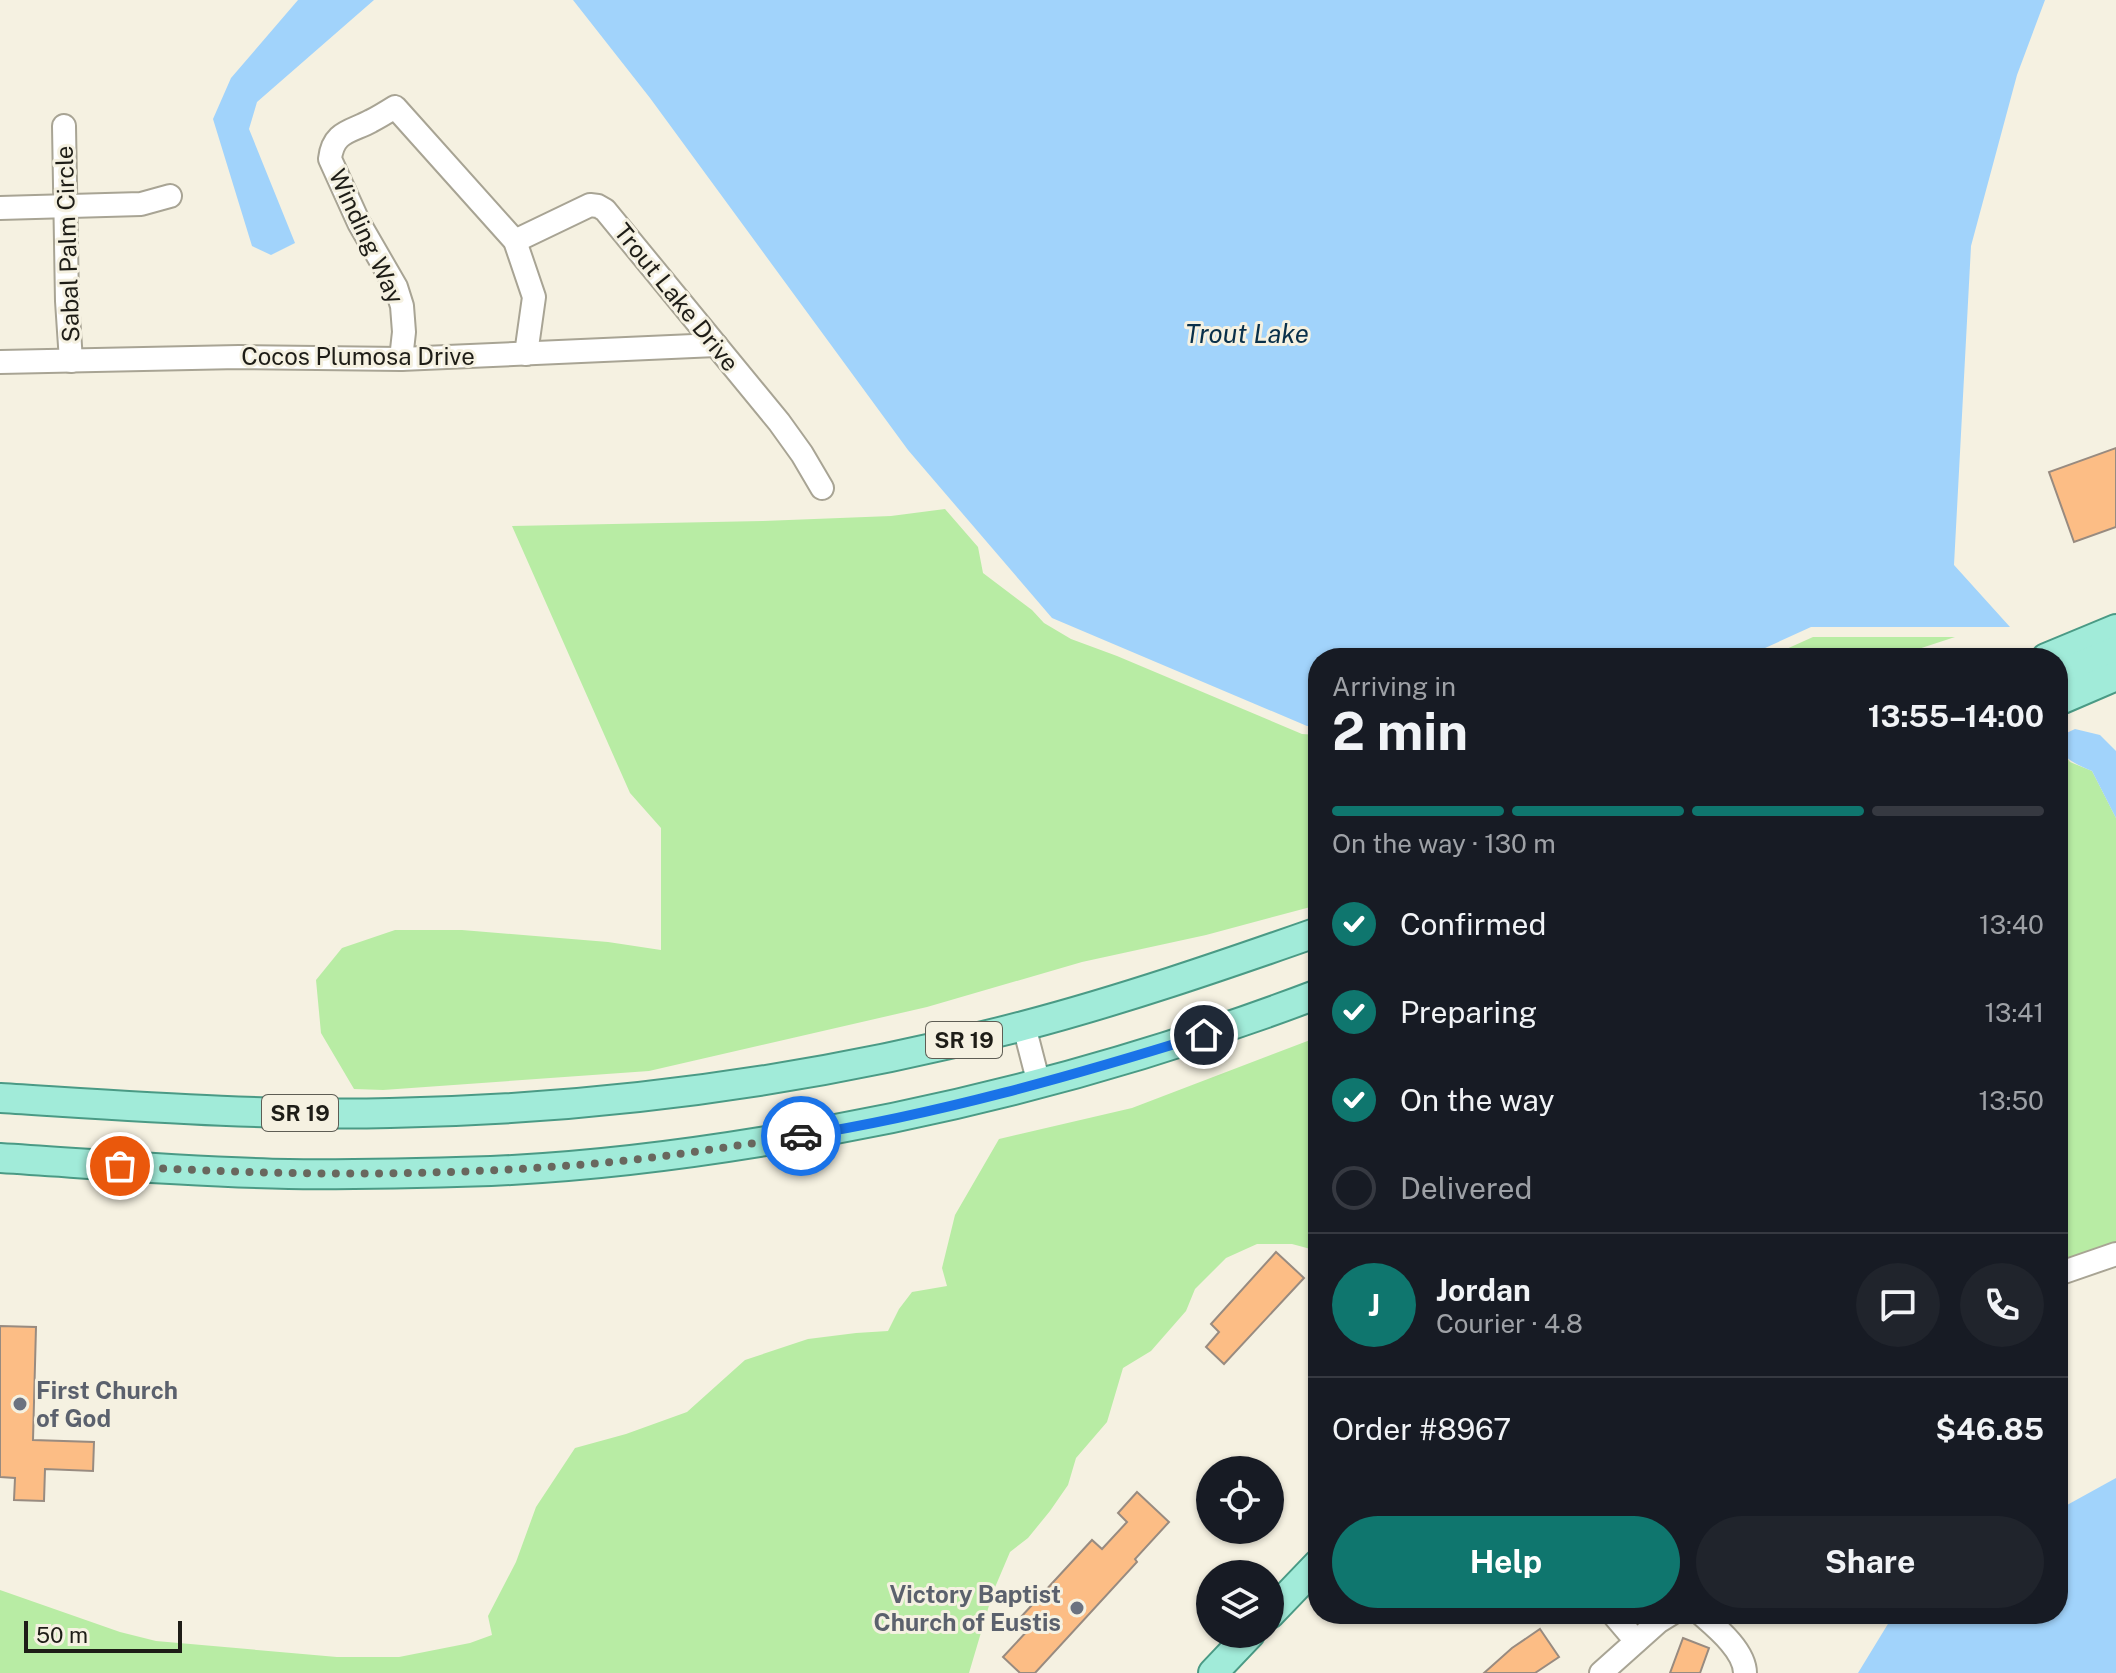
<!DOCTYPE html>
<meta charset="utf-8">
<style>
:root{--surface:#171b24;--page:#20242c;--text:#f1f3f6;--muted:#9ea1a6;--line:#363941;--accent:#0f766e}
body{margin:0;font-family:"Public Sans",sans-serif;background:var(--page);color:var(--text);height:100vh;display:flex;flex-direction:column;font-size:30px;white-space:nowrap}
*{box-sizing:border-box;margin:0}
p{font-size:26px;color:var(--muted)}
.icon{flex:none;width:44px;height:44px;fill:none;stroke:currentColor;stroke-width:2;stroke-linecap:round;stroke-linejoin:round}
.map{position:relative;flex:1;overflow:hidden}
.sheet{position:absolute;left:1308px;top:648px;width:760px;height:976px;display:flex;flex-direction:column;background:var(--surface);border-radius:32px;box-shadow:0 2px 6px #0004}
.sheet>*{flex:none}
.tools{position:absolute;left:1196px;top:1456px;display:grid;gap:16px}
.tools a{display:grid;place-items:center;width:88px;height:88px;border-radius:50%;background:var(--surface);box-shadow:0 2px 6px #0004;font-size:40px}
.scale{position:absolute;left:24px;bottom:20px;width:158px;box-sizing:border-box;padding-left:8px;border:4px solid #1e1d17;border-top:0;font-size:22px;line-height:28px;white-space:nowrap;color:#1e1d17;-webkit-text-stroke:6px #f5f1e1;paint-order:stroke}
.pin{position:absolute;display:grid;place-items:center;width:68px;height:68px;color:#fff;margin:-34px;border:4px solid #fff;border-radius:50%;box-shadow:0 2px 8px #0007}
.courier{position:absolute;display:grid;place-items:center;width:80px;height:80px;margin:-40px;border:6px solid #1a73e8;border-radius:50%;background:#fff;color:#222;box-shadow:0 2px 10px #0007}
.headline em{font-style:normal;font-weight:700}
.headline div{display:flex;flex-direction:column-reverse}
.headline{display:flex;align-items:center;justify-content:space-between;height:136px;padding:0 24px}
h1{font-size:52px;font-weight:700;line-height:60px}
.bar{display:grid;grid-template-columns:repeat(4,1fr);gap:12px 8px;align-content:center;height:96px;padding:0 24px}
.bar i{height:10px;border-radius:6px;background:var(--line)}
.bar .active{background:var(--accent)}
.bar p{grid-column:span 4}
.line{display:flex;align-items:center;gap:20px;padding:0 24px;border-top:2px solid var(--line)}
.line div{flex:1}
.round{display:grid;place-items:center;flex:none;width:84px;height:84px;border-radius:42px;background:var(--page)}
ol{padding:0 24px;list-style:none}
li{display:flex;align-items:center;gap:24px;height:88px}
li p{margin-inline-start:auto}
li .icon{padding:8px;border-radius:50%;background:var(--accent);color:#fff;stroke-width:4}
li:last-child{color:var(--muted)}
li i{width:44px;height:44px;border:4px solid var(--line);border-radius:50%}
.action{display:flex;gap:16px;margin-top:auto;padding:16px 24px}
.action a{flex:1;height:92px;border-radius:48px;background:var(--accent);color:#fff;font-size:32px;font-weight:700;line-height:92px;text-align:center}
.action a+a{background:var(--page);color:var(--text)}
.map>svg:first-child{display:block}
.green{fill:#b8eca4}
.water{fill:#a1d3fb}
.building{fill:#fcbd85;stroke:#988b80;stroke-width:2}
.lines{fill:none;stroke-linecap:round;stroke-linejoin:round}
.minor-casing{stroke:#a8a494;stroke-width:26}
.major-casing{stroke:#4a9a85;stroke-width:32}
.minor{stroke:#fff;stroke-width:22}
.major{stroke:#a1ebd9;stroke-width:28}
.done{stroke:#69675e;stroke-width:8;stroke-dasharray:0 14.4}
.route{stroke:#1a73e8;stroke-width:10}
.worship-dot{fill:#6b7280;stroke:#f5f1e1;stroke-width:3}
.labels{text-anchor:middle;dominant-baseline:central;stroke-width:6;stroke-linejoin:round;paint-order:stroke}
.shield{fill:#f5f1e1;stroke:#5e5d54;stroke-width:2}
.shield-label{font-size:22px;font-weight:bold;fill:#1e1d17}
.street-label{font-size:24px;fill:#1e1d17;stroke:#f5f1e1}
.worship-label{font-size:24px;font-weight:bold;fill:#5b616d;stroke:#f5f1e1;text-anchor:start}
.water-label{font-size:26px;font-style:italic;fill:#09304a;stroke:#f5f1e1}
</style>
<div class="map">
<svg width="2116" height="1673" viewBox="0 0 2116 1673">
<rect width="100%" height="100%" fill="#f5f1e1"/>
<!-- green -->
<g class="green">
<path d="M945,509L978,547L983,573L1032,610L1044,623L1071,639L1117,656L1302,734L1318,735V905L1206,935L1082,962L927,1007L649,1071L383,1090L354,1089L321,1033L316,980L342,948L395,930H462L608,942L661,950V828L630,793L512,526L763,521L891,516Z"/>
<path d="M1813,637H1955L1891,658H1766Z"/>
<path d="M2058,745L2070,762L2092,771L2116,818V1246L2058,1266Z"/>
<path d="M1318,1037V1251L1292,1244H1257L1226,1258L1195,1289L1186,1311L1151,1351L1123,1368L1107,1422L1076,1458L1068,1485L1050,1511L1028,1538L1010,1552L993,1592L969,1673H0V1590L120,1632L156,1641L337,1657H399L470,1643L492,1635L488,1616L516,1562L536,1507L575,1448L626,1434L687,1412L745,1360L808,1339L856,1333L888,1331L899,1309L912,1292L947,1286L942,1268L955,1215L999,1139L1132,1108Z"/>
</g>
<!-- water -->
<g class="water">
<path d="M298,0H374L257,102L249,129L295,243L271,255L252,246L213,119L231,78Z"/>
<path d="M573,0H2045L2017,75L1971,246L1954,565L2010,627H1811L1743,658H1318V726H1307L1052,618L908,450L650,98Z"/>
<path d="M2075,729L2100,735L2116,751V818L2092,771C2076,764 2058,758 2058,737Z"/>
<path d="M2116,1478V1673H1858L1894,1614H2058V1510Z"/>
</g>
<!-- building -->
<g class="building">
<path d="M2116,448V527L2074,542L2049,472Z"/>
<path d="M1276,1252L1304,1278L1224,1364L1206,1347L1219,1332L1211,1324Z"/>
<path d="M0,1326L36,1327L33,1440L94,1442L93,1471L45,1469L44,1501L14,1500L15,1478L0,1477Z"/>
<path d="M1137,1492L1169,1522L1135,1559L1137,1562L1035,1673H1020L1003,1657L1030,1628L1020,1618L1092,1540L1102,1549L1127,1522L1118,1513Z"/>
<path d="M1540,1629L1559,1657L1535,1673H1484L1512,1648Z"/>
<path d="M1683,1638L1709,1648L1700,1673H1670Z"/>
</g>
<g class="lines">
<defs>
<g id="minor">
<path d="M64,126L67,301L71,361"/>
<path d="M0,208L141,204L170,196"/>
<path d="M515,241L590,205L598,206L605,210L779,422L802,454L822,488"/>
<path d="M401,359L404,332L402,306L396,287L359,223L330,159C333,131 351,132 371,121C379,117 387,112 395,107L515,241L534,297L526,354"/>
<path d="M0,362L239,357L401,359L716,345"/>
<path d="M1024,1026L1039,1084"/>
<path d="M2058,1274L2116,1254"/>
<path d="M1613,1614L1636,1641"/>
<path d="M1701,1614C1717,1628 1745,1651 1745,1673"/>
<path d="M1601,1673L1658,1622L1671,1614"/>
</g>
<g id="major">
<path d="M2046,658L2116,629"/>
<path d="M2058,675L2116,651"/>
<path d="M2058,701L2116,676"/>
<path d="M0,1098C130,1106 260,1116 390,1113C603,1109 817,1080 1023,1026C1122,1000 1221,966 1318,932"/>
<path d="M0,1158C96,1164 193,1172 289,1174C356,1175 424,1173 491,1171C583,1167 675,1156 766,1141C955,1111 1139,1062 1318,994"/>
<path d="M1270,1614L1318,1564"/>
<path d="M1213,1673L1250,1634"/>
</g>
</defs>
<!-- minor casing -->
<use href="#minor" class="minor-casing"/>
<!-- major casing -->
<use href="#major" class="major-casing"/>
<!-- minor -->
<use href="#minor" class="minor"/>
<!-- major -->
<use href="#major" class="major"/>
</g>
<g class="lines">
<!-- done -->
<path class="done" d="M120,1166C280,1176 441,1177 601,1163C668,1157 734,1146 801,1136"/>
<!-- route -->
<path class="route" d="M801,1136C938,1114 1072,1076 1204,1035"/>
</g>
<!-- markers -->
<g class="worship-dot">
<circle cx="20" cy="1404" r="8"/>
<circle cx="1077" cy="1608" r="8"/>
</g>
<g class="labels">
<!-- shield labels -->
<g class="shield">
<rect x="926" y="1022" width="76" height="36" rx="6"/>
<rect x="262" y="1095" width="76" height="36" rx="6"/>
</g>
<g class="shield-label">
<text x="964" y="1040">SR 19</text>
<text x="300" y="1113">SR 19</text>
</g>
<!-- street labels -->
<g class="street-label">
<text transform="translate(367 236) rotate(65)">Winding Way</text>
<text transform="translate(67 244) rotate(-92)">Sabal Palm Circle</text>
<text transform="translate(677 297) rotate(51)">Trout Lake Drive</text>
<text x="358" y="356">Cocos Plumosa Drive</text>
</g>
<!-- worship labels -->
<g class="worship-label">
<text x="36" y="1390">First Church<tspan x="36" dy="28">of God</tspan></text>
<text x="1061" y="1594" text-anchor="end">Victory Baptist<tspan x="1061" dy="28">Church of Eustis</tspan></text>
</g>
<!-- water labels -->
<g class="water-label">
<text x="1247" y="333">Trout Lake</text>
</g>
</g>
</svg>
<div class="tools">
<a><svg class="icon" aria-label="locate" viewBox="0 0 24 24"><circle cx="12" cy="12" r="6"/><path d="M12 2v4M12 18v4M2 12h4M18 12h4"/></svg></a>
<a><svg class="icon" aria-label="layers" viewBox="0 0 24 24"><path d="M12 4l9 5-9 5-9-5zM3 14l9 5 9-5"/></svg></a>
</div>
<div class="scale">50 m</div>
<div class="pin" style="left:120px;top:1166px;background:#ea580c"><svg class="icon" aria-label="bag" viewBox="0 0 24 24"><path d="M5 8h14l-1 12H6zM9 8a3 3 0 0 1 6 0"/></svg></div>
<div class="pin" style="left:1204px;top:1035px;background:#1f2937"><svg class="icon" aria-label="home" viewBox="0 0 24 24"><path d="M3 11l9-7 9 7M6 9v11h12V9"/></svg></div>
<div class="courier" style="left:801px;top:1136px"><svg class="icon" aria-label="car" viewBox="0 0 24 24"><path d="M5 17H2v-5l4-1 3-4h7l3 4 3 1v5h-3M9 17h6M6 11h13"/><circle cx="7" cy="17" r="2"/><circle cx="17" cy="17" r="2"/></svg></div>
<section class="sheet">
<div class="headline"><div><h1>2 min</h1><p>Arriving in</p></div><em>13:55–14:00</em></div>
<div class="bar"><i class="active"></i><i class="active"></i><i class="active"></i><i></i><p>On the way · 130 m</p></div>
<ol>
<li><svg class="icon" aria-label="check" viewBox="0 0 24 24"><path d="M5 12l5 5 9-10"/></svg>Confirmed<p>13:40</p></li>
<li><svg class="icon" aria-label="check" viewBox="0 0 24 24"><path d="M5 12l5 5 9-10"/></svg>Preparing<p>13:41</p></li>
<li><svg class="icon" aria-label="check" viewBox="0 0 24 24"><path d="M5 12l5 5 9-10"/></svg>On the way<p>13:50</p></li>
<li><i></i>Delivered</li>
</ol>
<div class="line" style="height:144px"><b class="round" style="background:var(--accent);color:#fff">J</b><div><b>Jordan</b><p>Courier · 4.8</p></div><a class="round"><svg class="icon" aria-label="chat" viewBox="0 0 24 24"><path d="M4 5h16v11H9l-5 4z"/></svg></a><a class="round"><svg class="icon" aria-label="phone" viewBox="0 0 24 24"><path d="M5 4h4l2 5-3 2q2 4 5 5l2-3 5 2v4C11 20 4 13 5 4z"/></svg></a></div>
<div class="line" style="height:104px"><div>Order #8967</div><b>$46.85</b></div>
<div class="action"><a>Help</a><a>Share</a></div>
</section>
</div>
